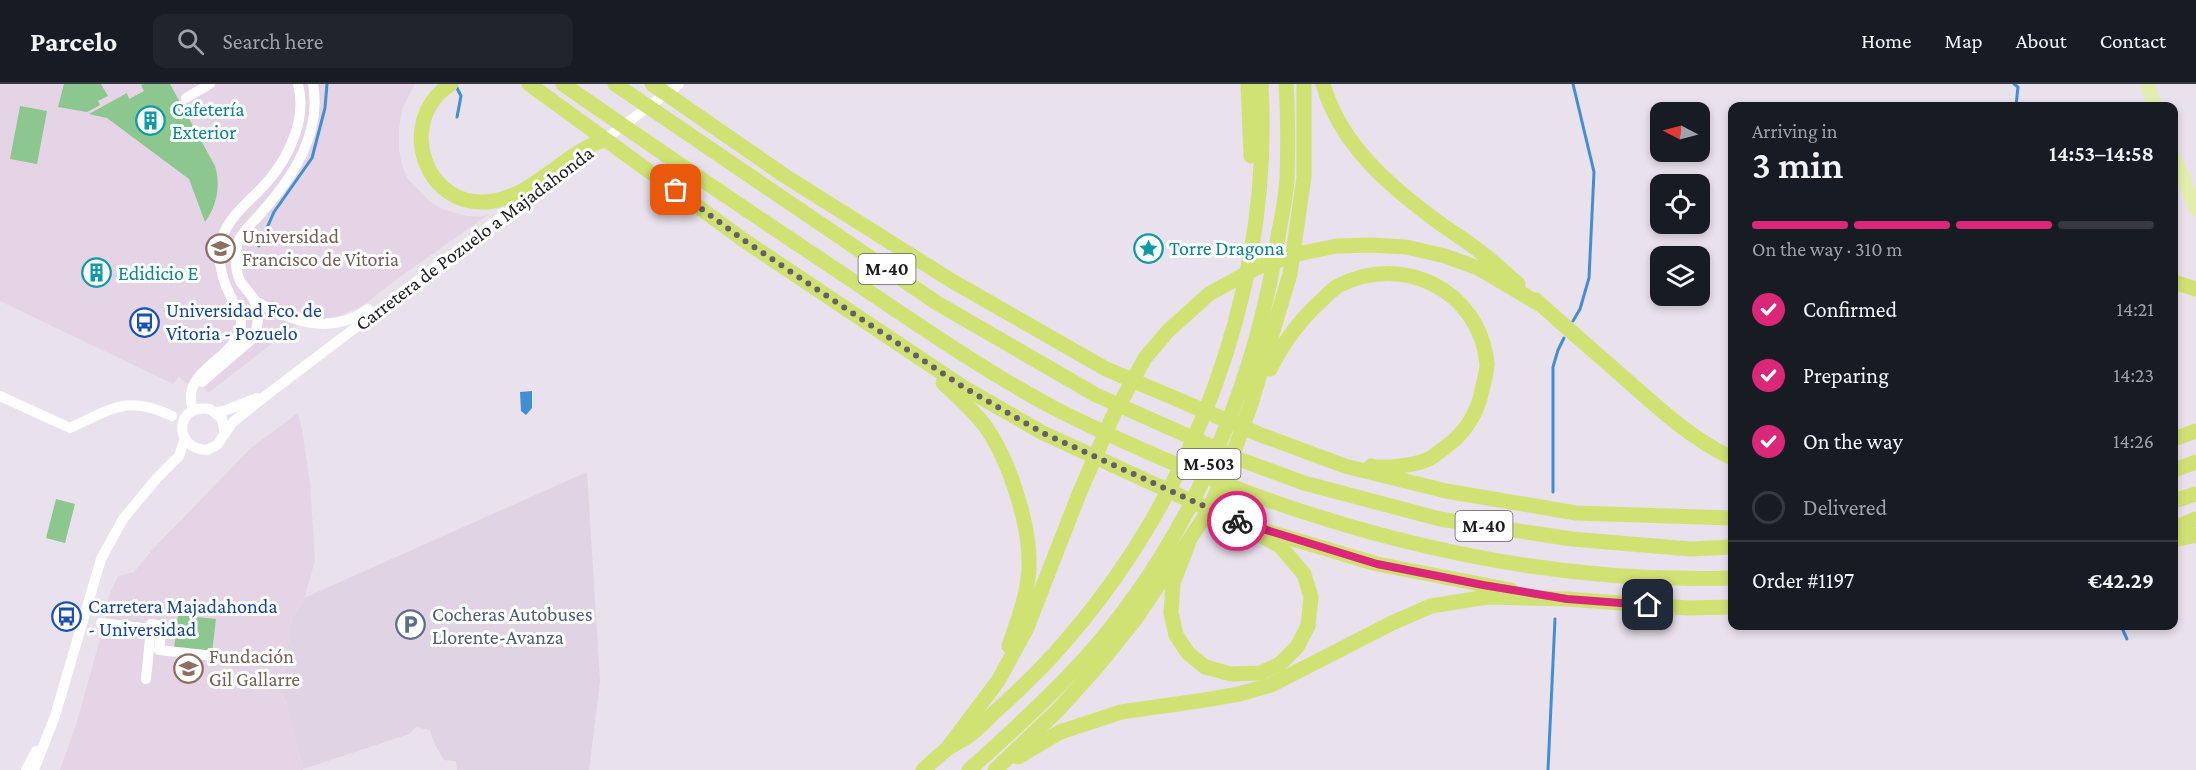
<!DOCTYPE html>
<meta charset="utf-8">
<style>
:root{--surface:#171b24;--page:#20242c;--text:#f1f3f6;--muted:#9ea1a6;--line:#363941;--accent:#db2777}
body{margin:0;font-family:"Crimson Pro",serif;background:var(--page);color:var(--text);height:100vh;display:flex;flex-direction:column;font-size:22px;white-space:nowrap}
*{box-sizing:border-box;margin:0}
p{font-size:20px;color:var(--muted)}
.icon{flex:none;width:33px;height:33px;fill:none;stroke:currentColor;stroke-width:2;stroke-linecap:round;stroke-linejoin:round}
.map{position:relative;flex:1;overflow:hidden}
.sheet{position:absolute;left:1728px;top:18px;width:450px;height:528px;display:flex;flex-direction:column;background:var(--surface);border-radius:12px;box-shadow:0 3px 9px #0003}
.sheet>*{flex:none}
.needle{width:39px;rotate:276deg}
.controls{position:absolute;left:1650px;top:18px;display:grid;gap:12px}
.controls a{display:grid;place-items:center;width:60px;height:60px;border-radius:12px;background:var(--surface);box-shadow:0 3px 9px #0003;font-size:30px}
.pin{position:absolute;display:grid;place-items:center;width:51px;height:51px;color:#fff;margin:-26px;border-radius:12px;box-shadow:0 3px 9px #0006}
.courier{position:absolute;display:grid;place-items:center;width:60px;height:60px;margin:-30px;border:4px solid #db2777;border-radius:50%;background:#fff;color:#222;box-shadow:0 2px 8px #0007}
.summary em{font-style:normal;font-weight:600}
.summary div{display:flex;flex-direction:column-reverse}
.summary{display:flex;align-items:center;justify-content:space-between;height:102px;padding:0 24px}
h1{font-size:39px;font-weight:600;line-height:45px}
.bar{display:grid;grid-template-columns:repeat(4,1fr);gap:9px 6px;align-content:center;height:72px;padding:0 24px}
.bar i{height:8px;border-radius:4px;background:var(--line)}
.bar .on{background:var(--accent)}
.bar p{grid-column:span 4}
.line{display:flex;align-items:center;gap:15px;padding:0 24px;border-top:2px solid var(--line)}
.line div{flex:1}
ol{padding:0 24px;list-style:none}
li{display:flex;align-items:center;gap:18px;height:66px}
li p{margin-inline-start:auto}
li .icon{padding:6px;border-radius:50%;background:var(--accent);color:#fff;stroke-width:4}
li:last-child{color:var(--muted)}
li i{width:33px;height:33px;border:3px solid var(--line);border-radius:50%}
header{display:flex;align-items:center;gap:36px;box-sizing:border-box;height:84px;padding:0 30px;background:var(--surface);border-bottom:2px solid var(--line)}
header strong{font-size:28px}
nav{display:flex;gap:33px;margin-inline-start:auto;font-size:21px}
.search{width:420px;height:54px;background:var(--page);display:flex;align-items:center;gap:15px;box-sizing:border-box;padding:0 21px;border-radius:12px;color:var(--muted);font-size:22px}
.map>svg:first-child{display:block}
.built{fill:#e0d3e4}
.education{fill:#e5d4e5}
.green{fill:#8bc78f}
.water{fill:#438ed3}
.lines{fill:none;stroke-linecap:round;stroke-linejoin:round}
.stream{stroke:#438ed3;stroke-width:3}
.minor{stroke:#fff;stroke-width:10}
.major{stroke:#e3eeac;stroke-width:14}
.highway{stroke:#d0e274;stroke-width:15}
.done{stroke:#646066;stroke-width:6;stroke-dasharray:0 10.8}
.route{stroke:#db2777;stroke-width:8}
.labels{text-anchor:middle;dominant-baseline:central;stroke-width:6;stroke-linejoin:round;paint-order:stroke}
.shield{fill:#fff;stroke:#615f62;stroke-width:1.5}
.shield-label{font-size:18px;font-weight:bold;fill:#1d1b1e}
.culture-label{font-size:20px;fill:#0d838f;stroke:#fff;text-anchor:start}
.education-label{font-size:20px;fill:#785e54;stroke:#fff;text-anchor:start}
.street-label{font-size:20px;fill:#1d1b1e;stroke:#fff}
.transit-label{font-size:20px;fill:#164399;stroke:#fff;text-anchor:start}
.service-label{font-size:20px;fill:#4e5e75;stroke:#fff;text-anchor:start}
</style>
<header>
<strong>Parcelo</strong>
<div class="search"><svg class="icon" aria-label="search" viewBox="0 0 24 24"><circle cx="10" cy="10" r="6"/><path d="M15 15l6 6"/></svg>Search here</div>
<nav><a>Home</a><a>Map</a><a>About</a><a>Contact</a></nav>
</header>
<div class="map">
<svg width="2196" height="686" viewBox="0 0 2196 686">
<rect width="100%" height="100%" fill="#e9e1eb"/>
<!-- built -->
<path class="built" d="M587,388L600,597L589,686H457L456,677L444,676L435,661L430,646L416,643L409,650L303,685L286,619L281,607L292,534L304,514Z"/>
<!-- education -->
<g class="education">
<path d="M0,0H415L402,25L399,44V65L402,82L408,95L429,117L442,125L467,132L480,133L489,130L397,195L365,220L341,231L330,234H316L295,242L208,309L203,303L187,299L179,293L173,300L0,217Z"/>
<path d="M298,329L302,346L310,399L315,476L305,512L292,534L281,607L288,625L303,686H60L76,641L106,534L109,512L118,492L134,488L153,465L251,364Z"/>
</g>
<!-- green -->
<g class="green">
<path d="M64,0H101L108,12L98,17L100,21L87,28L58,23Z"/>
<path d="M144,0H170L215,82C221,101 217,122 205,138L189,95L107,34L89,30L127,9L129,15L144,7L141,1Z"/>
<path d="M20,22L47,27L37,80L10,75Z"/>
<path d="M56,415L75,420L65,459L46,454Z"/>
<path d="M178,531L216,535L212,568L174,564Z"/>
</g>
<!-- water -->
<path class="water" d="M532,307V324L526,331L521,327L520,308Z"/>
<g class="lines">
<!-- stream -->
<g class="stream">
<path d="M1573,0L1594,88L1589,194L1580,225L1573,237"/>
<path d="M2014,0L2018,3L2016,22"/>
<path d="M456,2L461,12L457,33"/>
<path d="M259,162L274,128L312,74L325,24L327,0"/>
<path d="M1553,408V283L1558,266L1564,254"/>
<path d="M2121,542L2127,555"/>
<path d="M1548,686L1555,535"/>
</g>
<!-- minor -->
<g class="minor">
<path d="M186,14L210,0"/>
<path d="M600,59L679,0"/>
<path d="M254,216C291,238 331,252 368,225"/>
<path d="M202,298L252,255C259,243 260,228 254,216C251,209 244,204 240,197C236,188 235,176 236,165C239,149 252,140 262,128C293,93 322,49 313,0"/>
<path d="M0,312L70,344C112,325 127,310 172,332"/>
<path d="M193,326C180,288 227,279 239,249C245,234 236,224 230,211C221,193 215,168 224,149C233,128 254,114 268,97C290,72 307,33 298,0"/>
<path d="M215,328L224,327L257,314"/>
<path d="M225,350L222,335L210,325C174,319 173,365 207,366L217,361L233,338L268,310L549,97"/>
<path d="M101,539L151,545V540L162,542L159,566L241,575"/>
<path d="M146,595L151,545"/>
<path d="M26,686L36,667"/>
<path d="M34,686L55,632L101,475L123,435L157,394L179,372L185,354"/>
</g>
<!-- major -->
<g class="major">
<path d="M2147,0L2155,22"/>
<path d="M2174,72L2196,125"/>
</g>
<!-- highway -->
<g class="highway">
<path d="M451,0C394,36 425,129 493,117C536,110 563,70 604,56"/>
<path d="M529,0L745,157L963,303L1043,349L1228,434L1280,462L1304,490L1311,513L1308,542L1297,563L1280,580L1260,589L1231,590L1205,583L1188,569L1176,551L1171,529L1173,499L1188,460"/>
<path d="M563,0C652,62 742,123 832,183C904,231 976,282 1052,323C1094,345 1138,364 1182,383C1356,455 1543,500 1732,494"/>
<path d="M615,0L937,219L1096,311L1244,377L1304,399L1440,435L1572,455L1690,465L1732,463"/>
<path d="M652,0L785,92L952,197L1106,285L1261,351L1345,382L1446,407L1576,429L1732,434"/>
<path d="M1248,0L1251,72"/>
<path d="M1323,0C1340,60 1389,102 1438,138C1453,149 1469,158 1483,170C1495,179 1506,190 1518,200"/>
<path d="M2174,198L2196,205"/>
<path d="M1536,216C1564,242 1594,267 1622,292C1656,322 1691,355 1732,374"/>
<path d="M1270,285C1284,257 1300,235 1324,214C1328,210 1333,205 1338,202C1402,168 1480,206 1487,280C1487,288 1484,298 1482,306C1478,328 1465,349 1447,362C1441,366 1435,372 1429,375C1417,381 1384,385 1371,382"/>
<path d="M943,299C957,312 973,326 985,342C1008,373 1029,438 1029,477C1030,504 1018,536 1009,562"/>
<path d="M2174,355L2196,347"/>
<path d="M2174,386L2196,378"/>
<path d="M2174,417L2196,410"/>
<path d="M2174,444L2196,435"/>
<path d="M1269,448L1377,480L1511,506"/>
<path d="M2174,456L2196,451"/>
<path d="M946,666L998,597L1026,546L1079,410L1112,334L1145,274L1168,247L1209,210L1258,183L1302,169L1337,162L1370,161L1406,163L1445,172L1478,184L1541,221"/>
<path d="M1018,673L1060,648L1121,628L1205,616L1239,610L1271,601L1392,539L1431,522L1487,513L1567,515L1689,524L1732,523"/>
<path d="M923,686C931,679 939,671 947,665C955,660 963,656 970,651C980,644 988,634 997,626C1017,608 1037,589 1055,569C1192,417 1273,206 1261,0"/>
<path d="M969,686C1006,653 1043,619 1077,583C1185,467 1254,309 1278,153C1281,134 1286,115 1287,95C1288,64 1288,31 1286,0"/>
<path d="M995,686L1059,625L1096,584L1134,537L1206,431L1228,384L1251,320L1290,190L1304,93V0"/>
</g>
</g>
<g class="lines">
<!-- done -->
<path class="done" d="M676,106L745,157L963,303L1043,349L1237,437"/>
<!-- route -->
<path class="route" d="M1237,437L1377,480L1483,501L1567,515L1648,521"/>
</g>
<!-- icons -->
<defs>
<symbol id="building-ring" viewBox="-11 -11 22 22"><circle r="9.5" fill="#fff" stroke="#0f9aa8" stroke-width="1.5"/><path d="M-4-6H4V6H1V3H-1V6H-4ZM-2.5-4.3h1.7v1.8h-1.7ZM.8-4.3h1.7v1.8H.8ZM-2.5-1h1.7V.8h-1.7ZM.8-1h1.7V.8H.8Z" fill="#0f9aa8"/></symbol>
<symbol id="university-ring" viewBox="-11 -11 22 22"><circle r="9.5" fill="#fff" stroke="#8d6e63" stroke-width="1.5"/><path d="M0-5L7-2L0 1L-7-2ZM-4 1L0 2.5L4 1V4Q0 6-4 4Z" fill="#8d6e63"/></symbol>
<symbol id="sight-ring" viewBox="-11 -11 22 22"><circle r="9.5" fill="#fff" stroke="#0f9aa8" stroke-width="1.5"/><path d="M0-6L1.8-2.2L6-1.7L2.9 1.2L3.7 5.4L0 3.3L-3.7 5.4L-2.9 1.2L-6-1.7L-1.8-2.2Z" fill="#0f9aa8"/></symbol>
<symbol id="bus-ring" viewBox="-11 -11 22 22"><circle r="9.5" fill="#fff" stroke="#1a4fb4" stroke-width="1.5"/><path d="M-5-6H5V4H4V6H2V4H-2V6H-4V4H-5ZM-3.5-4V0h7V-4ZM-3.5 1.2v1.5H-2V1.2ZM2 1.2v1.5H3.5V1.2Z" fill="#1a4fb4"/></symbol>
<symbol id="parking-ring" viewBox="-11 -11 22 22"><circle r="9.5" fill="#fff" stroke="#5c6f8a" stroke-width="1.5"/><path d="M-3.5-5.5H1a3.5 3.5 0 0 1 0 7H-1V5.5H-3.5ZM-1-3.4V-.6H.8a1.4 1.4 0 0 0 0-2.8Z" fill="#5c6f8a"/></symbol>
<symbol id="school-ring" viewBox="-11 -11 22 22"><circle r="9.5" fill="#fff" stroke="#8d6e63" stroke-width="1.5"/><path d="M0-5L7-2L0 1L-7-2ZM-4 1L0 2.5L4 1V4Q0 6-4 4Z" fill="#8d6e63"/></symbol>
</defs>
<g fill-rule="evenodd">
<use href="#building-ring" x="134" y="20" width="33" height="33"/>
<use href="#university-ring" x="204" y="148" width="33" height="33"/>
<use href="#sight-ring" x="1132" y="148" width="33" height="33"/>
<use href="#building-ring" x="80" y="172" width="33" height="33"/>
<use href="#bus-ring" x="128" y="222" width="33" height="33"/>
<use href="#bus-ring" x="50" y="516" width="33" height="33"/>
<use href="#parking-ring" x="394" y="524" width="33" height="33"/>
<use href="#school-ring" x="172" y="568" width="33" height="33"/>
</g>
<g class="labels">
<!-- shield labels -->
<g class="shield">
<rect x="858.5" y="170" width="57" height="30" rx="4.5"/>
<rect x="1177.5" y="365" width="63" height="30" rx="4.5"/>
<rect x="1455.5" y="427" width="57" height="30" rx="4.5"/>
</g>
<g class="shield-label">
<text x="887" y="185">M-40</text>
<text x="1209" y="380">M-503</text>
<text x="1484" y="442">M-40</text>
</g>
<!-- culture labels -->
<g class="culture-label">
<text x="172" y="25">Cafetería<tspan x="172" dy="23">Exterior</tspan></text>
<text x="1169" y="164">Torre Dragona</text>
<text x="118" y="189">Edidicio E</text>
</g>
<!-- education labels -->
<g class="education-label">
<text x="242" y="152">Universidad<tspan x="242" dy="23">Francisco de Vitoria</tspan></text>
<text x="209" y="572">Fundación<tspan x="209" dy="23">Gil Gallarre</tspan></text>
</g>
<!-- street labels -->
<g class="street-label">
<text transform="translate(474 154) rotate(-37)">Carretera de Pozuelo a Majadahonda</text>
</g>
<!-- transit labels -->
<g class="transit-label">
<text x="166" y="226">Universidad Fco. de<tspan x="166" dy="23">Vitoria - Pozuelo</tspan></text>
<text x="88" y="522">Carretera Majadahonda<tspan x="88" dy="23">- Universidad</tspan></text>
</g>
<!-- service labels -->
<g class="service-label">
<text x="432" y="530">Cocheras Autobuses<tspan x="432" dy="23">Llorente-Avanza</tspan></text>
</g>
</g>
</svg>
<div class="controls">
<a><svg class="needle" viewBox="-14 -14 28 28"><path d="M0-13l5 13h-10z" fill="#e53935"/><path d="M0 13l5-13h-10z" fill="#9ea1a6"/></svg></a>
<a><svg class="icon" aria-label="locate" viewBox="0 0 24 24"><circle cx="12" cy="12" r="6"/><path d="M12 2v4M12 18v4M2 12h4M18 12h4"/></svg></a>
<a><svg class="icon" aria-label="layers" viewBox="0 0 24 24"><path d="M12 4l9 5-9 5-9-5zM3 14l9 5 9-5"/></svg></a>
</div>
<div class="pin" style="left:676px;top:106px;background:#ea580c"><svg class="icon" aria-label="bag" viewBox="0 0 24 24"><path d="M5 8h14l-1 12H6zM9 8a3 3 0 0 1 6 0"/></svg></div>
<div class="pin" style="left:1648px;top:521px;background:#1f2937"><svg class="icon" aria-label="home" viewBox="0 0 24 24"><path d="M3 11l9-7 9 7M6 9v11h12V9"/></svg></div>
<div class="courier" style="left:1237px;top:437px"><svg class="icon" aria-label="bike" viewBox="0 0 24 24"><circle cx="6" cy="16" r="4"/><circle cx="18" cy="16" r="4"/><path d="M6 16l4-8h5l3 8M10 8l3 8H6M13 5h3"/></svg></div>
<section class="sheet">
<div class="summary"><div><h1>3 min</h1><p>Arriving in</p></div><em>14:53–14:58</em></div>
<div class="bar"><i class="on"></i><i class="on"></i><i class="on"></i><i></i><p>On the way · 310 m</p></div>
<ol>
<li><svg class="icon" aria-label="check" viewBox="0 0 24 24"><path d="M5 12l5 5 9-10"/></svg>Confirmed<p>14:21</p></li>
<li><svg class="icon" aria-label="check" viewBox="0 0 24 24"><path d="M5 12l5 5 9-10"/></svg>Preparing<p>14:23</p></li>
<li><svg class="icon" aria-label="check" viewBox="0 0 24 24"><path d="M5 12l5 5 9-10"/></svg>On the way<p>14:26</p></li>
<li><i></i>Delivered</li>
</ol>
<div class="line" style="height:78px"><div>Order #1197</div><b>€42.29</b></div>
</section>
</div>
